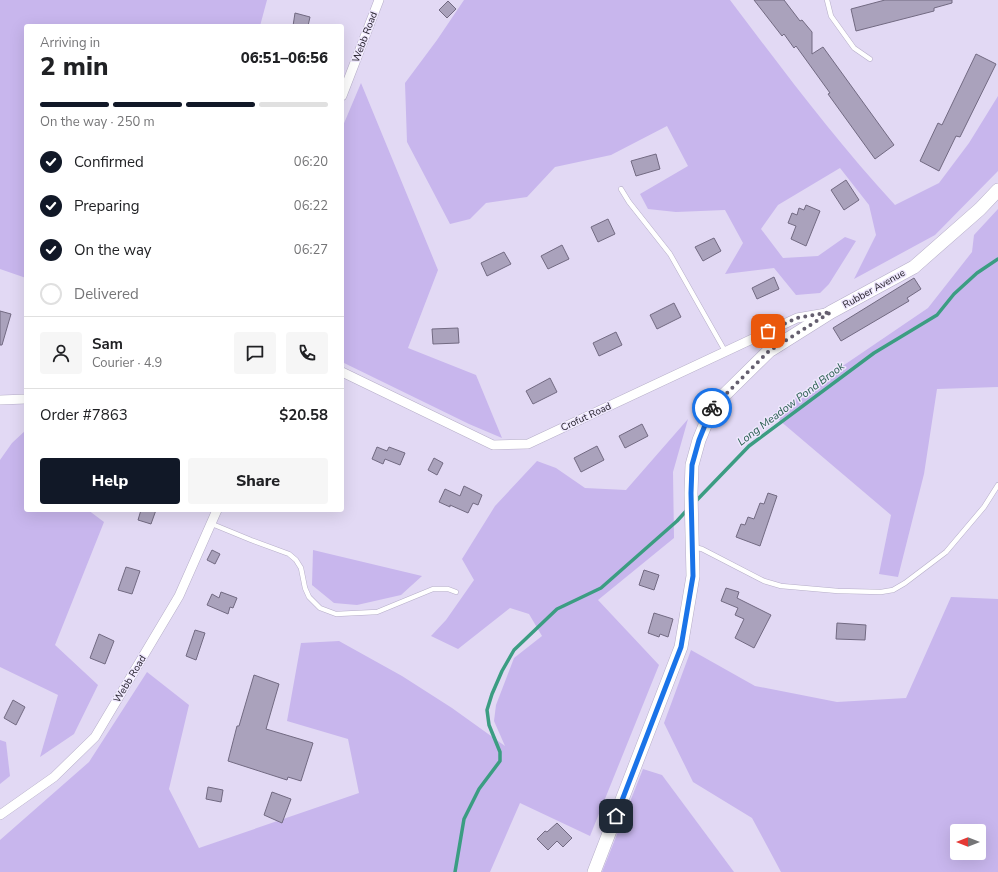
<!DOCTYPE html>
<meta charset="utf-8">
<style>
:root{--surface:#fff;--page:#f6f6f6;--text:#202124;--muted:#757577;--line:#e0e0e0;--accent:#111827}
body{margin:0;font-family:"Nunito Sans",sans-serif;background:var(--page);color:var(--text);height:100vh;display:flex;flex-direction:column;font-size:15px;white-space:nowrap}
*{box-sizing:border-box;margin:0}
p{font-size:13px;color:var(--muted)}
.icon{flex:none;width:22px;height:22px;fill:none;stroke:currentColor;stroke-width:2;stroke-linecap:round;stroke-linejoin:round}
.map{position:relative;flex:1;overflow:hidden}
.panel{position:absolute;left:24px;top:24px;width:320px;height:488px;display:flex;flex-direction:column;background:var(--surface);border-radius:4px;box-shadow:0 4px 16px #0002}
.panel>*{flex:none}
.needle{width:26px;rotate:270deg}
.buttons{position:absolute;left:950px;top:824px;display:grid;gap:8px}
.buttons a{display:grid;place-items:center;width:36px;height:36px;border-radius:4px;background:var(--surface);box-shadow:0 4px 16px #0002;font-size:20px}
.pin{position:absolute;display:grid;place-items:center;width:34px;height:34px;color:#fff;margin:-17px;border-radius:8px;box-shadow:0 2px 6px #0006}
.courier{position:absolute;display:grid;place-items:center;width:40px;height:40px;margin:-20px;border:3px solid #1a73e8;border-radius:50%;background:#fff;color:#222;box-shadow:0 1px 5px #0007}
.overview em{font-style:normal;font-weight:800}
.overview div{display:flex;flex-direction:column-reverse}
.overview{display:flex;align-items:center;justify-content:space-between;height:68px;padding:0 16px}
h1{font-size:26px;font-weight:800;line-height:30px}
.bar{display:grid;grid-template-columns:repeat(4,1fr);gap:6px 4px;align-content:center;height:48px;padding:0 16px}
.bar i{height:5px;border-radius:3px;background:var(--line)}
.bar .selected{background:var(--accent)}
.bar p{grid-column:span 4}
.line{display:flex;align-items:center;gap:10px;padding:0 16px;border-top:1px solid var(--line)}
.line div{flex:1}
.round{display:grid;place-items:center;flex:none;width:42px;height:42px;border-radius:4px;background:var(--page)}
ol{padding:0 16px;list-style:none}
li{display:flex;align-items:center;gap:12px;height:44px}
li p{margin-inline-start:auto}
li .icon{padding:4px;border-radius:50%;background:var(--accent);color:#fff;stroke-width:4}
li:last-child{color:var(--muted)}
li i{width:22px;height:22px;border:2px solid var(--line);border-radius:50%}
.cta{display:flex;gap:8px;margin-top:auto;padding:8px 16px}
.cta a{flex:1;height:46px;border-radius:4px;background:var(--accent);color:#fff;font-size:16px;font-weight:800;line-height:46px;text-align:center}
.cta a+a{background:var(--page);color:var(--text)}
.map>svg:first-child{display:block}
.green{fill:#c8b6ed;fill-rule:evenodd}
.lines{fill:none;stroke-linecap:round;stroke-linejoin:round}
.stream{stroke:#3b9d82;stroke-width:3.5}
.building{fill:#aaa2bc;stroke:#726a82}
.lane-casing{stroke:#b6aec8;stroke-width:5.5}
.street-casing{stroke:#b6aec8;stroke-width:10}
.secondary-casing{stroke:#b6aec8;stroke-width:14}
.lane{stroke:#fff;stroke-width:4.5}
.street{stroke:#fff;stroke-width:9}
.secondary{stroke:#fff;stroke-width:13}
.done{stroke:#655f6f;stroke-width:4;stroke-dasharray:0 7.2}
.route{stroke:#1a73e8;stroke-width:5}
.labels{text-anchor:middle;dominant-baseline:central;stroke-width:3;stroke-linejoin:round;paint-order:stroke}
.street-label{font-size:10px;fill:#211d27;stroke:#eee7fd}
.water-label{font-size:11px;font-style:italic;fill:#2a5f4f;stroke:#eee7fd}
</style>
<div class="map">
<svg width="998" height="872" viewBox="0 0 998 872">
<rect width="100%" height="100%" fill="#e2d9f4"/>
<!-- green -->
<g class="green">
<path d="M0,0H267L260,26H26V278L0,269Z"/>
<path d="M464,0H730C783,70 835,140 895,205L939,183L969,143L998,96V171L935,235L854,279L876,235L869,205L840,168L778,205L761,229L783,258L818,256L845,237L856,241L829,284L820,293L796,295L774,268L725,274L743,243L725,210L676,212L648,209L640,194L688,166L667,126L611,155L555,167L527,197L486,203L470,219L450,224L407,142L405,83L437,40Z"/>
<path d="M361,83L438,270L408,348L476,375L502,438L469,424L342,362V128Z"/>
<path d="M998,209V387L937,389L924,474L898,577L879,574L891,515L772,414L928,308L972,252L974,235Z"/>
<path d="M688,419L673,472L674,538L598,600L659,665L590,836L520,803L490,872H0V840L89,762L147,672L189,705L169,789L199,848L359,793L348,739L287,721L301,643L339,641L402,676L452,708L505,746L494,721L496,705L514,658L542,636L529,614L510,608L458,649L431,636L446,620L474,580L462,559L495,506L537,461L556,468L585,488L626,490Z"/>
<path d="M26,430V510H88L104,522L55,645L98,685L74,734L40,757L58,695L0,667V460L12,443Z"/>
<path d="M313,550L422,576L401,595L357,605L334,603L312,585Z"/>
<path d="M951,597L998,599V872H781L752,818L693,782L664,723L691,650L755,686L837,702L906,698ZM957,831H979V853H957Z"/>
<path d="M0,740L6,742L10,776L0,784Z"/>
<path d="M643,769L662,775L734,872H602Z"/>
</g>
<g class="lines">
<!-- stream -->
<g class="stream">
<path d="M696,501L749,446L874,353L937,315L954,294L977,273L998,259"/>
<path d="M455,872L464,819L479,789L500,761V752L489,725L487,710L492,694L502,671L514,650L557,609L601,588L677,521L687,510"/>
</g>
</g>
<!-- building -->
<g class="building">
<path d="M754,0H784L800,21L802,20L812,32V54L823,47L894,145L875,159L828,94L830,93L796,46L794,48L784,34L782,36Z"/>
<path d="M885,0H952V3L934,8V11L856,31L851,9Z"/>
<path d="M448,1L456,9L447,18L439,10Z"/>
<path d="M295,13L310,17L308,26H293Z"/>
<path d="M976,54L996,64L960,137L956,136L939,171L920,161L938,123L942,125Z"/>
<path d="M656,154L660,169L636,176L631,161Z"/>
<path d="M846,180L859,200L844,210L831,190Z"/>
<path d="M806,205L820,211L806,246L791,239L796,226L788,223L792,213L797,215L799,208L804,210Z"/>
<path d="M608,219L615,234L598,242L591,227Z"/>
<path d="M714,238L721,251L703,261L695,247Z"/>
<path d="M562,245L569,259L548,269L541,256Z"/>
<path d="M504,252L511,264L487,276L481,263Z"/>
<path d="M774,277L779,289L757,299L752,288Z"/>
<path d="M914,278L921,289L907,298L909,301L841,341L833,328Z"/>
<path d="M674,303L681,317L657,329L650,315Z"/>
<path d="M0,311L11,314L2,345H0Z"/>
<path d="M458,328L459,343L433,344L432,329Z"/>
<path d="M616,332L622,345L599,356L593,343Z"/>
<path d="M550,378L557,392L533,404L526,391Z"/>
<path d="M642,424L648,436L625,448L619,436Z"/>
<path d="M597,446L604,460L581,472L574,458Z"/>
<path d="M377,447L387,451L389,447L405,453L400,465L385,459L383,464L372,459Z"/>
<path d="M434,458L443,463L437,475L428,470Z"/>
<path d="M464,486L482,495L478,505L473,503L468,513L450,505V507L439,502L445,489L460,496Z"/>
<path d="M768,493L777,496L760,546L736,537L741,524L745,525L748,517L754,519L760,503L764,504Z"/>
<path d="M141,510H156L151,524L138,520Z"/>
<path d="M212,550L220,554L215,564L207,560Z"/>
<path d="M126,567L140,571L132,594L118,590Z"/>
<path d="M644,570L659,575L654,590L639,585Z"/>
<path d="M726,588L739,592L737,598L771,615L754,648L735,638L744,619L735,615L738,608L721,601Z"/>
<path d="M221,592L237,598L233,608L230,607L228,614L207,605L212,594L219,598Z"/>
<path d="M654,613L673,619L668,637L660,634L659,637L648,633Z"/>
<path d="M837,623L866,625L865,640L836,639Z"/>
<path d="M195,630L205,633L196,660L186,656Z"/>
<path d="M99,634L114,641L105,664L90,658Z"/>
<path d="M254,675L279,684L266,729L313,743L301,781L288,777L287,780L228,761L237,726H239Z"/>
<path d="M13,700L25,707L16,725L4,718Z"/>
<path d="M208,787L223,790L221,802L206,799Z"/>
<path d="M272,792L291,799L282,823L264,815Z"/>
<path d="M557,823L572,838L563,847L557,841L548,850L537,839L545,831L547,832Z"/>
</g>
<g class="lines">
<defs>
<g id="lane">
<path d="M827,0L831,16L854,48L870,59"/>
<path d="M621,189L629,202L670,254L725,351"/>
<path d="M212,524L251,540L289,554L296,560L301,568L305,588L309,597L320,608L336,614L377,612L433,589H448L456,592"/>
<path d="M694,547L702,549L764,581L781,586L838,591L881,592L893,590L905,583L946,552L984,507L998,485"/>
</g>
<g id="street">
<path d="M342,96L379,0"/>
<path d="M342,372L493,445L528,444L797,318L826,313"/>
<path d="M0,400L26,399"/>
<path d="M0,815L54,777L95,737L179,596L217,510"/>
</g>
<path id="secondary" d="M594,872L681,647L693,576L691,493L692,465L699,440L713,406L769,351L831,312L914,267L980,209L998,190"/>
</defs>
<!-- lane casing -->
<use href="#lane" class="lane-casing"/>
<!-- street casing -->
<use href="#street" class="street-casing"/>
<!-- secondary casing -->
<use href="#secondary" class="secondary-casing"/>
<!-- lane -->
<use href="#lane" class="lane"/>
<!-- street -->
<use href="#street" class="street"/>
<!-- secondary -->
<use href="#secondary" class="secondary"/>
</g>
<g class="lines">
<!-- done -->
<path class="done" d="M712,408L769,351L831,312L797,318L768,331"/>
<!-- route -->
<path class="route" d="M616,816L681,647L693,576L691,493L692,465L699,440L712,408"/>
</g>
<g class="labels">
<!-- street labels -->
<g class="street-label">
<text transform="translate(365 37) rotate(-69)">Webb Road</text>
<text transform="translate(874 289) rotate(-29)">Rubber Avenue</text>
<text transform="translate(586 417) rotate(-25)">Crofut Road</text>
<text transform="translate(130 679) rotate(-59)">Webb Road</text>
</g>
<!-- water labels -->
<g class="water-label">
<text transform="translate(791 404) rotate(-37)">Long Meadow Pond Brook</text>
</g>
</g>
</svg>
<div class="buttons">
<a><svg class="needle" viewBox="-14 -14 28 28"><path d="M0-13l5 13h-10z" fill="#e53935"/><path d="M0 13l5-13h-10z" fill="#757577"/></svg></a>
</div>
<div class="pin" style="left:768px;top:331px;background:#ea580c"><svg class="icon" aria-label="bag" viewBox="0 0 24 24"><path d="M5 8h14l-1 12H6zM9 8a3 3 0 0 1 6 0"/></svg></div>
<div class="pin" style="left:616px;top:816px;background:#1f2937"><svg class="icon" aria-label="home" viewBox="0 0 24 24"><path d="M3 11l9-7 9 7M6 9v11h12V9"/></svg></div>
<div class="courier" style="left:712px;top:408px"><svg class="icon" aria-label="bike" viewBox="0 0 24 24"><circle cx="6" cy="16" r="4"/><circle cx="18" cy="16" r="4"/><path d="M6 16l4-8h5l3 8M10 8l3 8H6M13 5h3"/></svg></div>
<section class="panel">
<div class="overview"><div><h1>2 min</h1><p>Arriving in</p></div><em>06:51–06:56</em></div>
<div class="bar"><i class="selected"></i><i class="selected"></i><i class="selected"></i><i></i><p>On the way · 250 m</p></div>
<ol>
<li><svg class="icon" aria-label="check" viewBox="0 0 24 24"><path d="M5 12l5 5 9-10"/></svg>Confirmed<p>06:20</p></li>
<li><svg class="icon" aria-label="check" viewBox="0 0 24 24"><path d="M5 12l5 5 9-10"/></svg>Preparing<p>06:22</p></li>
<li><svg class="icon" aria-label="check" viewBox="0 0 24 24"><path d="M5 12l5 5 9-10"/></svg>On the way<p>06:27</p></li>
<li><i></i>Delivered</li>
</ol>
<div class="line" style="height:72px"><a class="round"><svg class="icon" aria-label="person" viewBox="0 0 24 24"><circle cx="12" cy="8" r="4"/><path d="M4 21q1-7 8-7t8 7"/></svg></a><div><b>Sam</b><p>Courier · 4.9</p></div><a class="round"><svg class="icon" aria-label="chat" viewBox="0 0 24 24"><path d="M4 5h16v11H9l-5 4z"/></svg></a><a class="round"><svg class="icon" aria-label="phone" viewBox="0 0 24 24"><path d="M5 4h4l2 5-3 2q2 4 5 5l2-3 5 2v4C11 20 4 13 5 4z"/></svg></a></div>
<div class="line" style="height:52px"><div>Order #7863</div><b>$20.58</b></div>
<div class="cta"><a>Help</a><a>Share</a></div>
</section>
</div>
